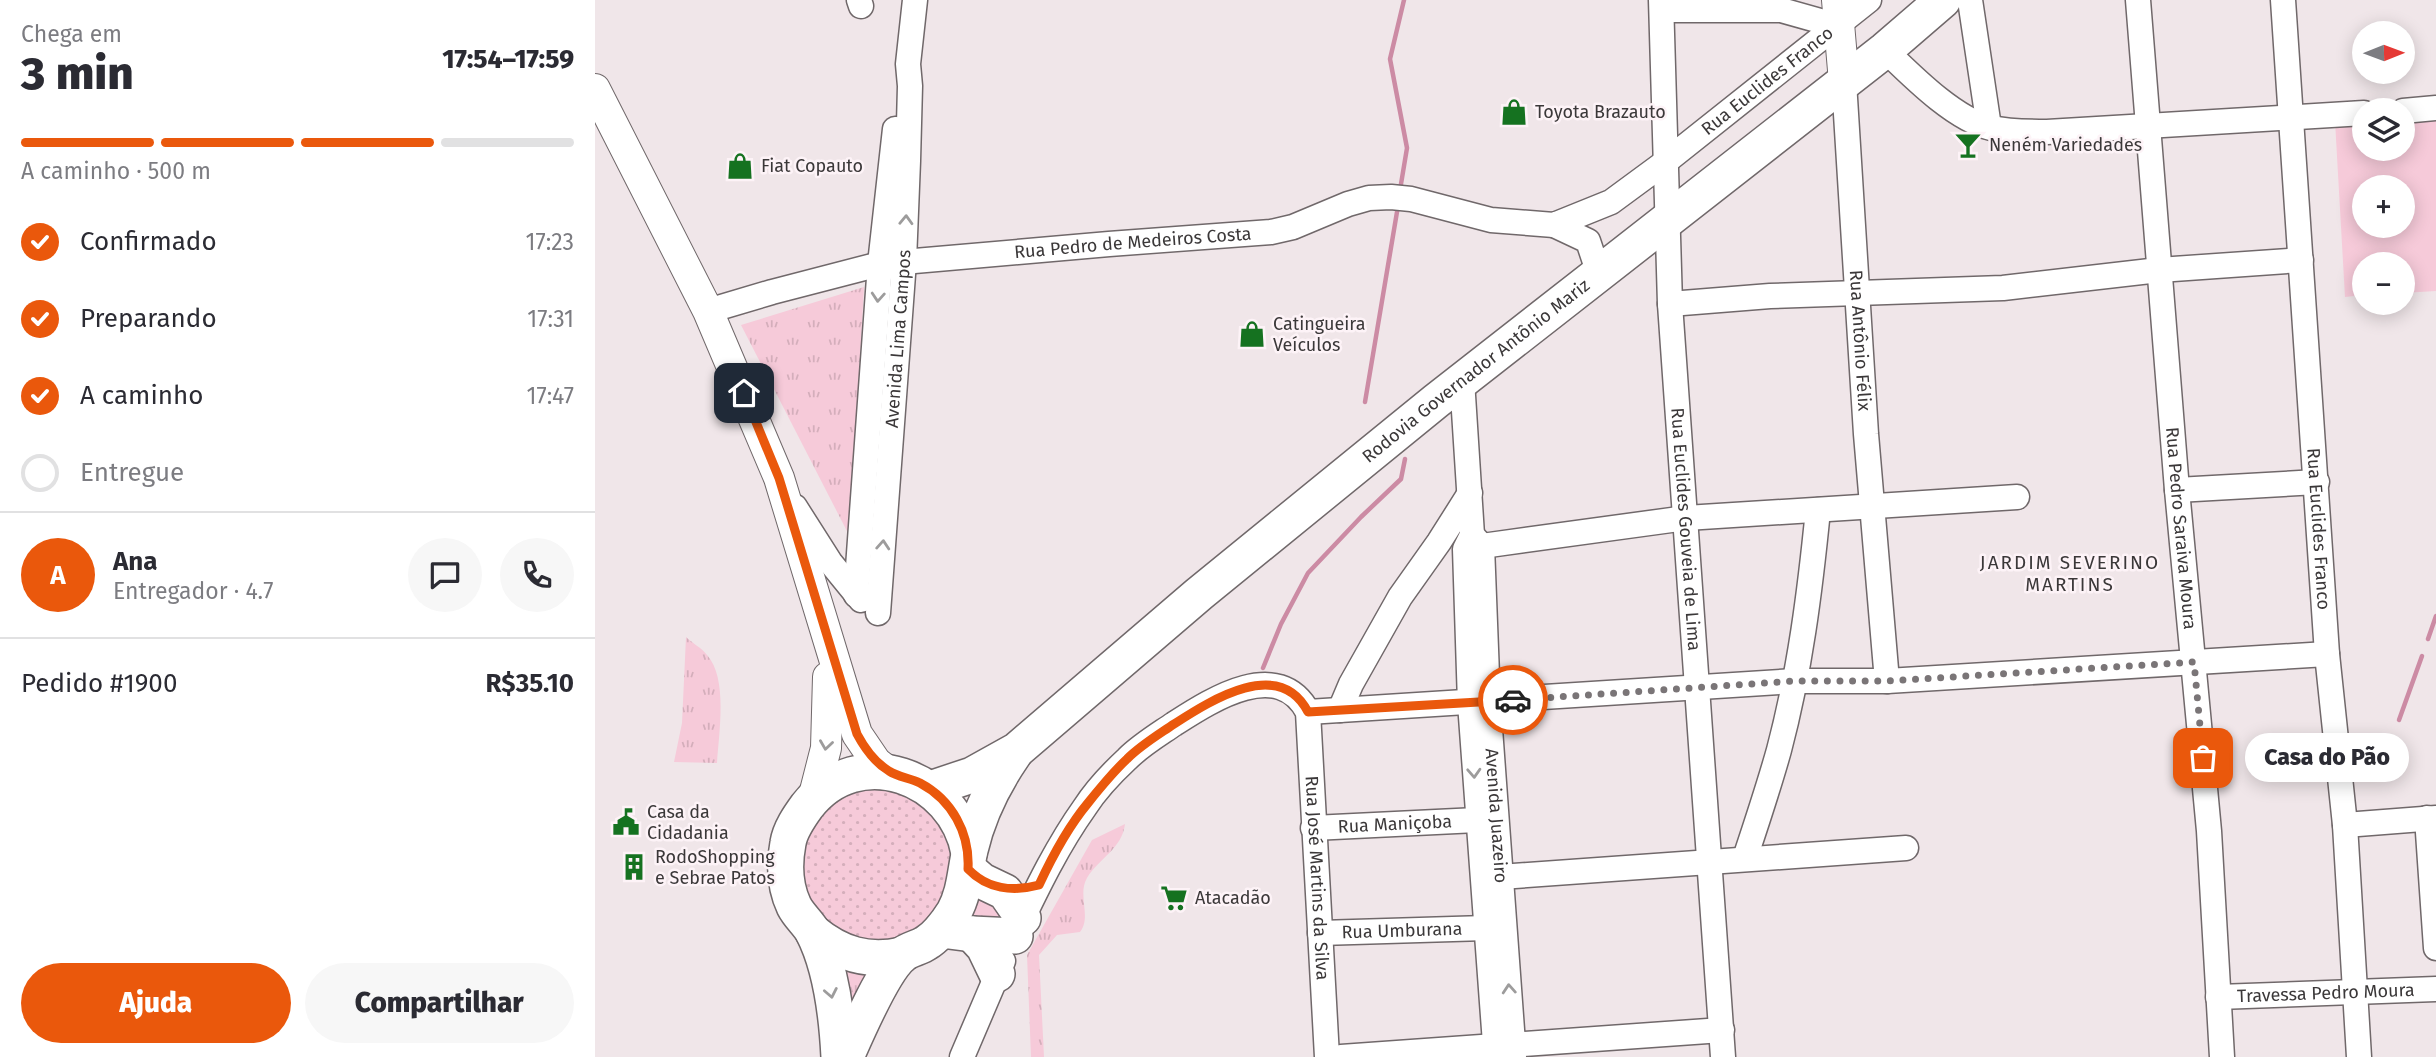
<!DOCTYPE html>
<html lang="pt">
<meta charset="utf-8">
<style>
:root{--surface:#fff;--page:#f7f7f7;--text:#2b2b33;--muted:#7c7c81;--line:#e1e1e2;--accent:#ea580c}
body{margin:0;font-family:"Fira Sans",sans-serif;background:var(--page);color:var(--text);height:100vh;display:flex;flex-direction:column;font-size:26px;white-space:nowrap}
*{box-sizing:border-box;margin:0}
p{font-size:23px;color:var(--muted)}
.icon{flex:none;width:38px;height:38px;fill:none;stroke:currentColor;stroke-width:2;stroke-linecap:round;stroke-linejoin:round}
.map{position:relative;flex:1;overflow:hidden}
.panel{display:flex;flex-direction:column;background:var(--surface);width:595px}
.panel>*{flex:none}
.needle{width:46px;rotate:89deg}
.tools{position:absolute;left:1757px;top:21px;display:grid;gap:14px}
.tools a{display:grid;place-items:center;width:63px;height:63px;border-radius:50%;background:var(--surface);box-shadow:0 4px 18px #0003;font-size:35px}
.pin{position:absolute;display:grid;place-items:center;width:60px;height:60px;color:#fff;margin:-30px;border-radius:14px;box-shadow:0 4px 10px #0006}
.courier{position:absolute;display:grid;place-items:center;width:70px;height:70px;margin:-35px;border:5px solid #ea580c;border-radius:50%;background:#fff;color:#222;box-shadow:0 2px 9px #0007}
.bubble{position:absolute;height:49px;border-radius:24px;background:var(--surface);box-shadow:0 4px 18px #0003;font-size:23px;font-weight:800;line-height:49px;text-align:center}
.summary em{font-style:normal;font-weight:800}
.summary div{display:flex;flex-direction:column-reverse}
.summary{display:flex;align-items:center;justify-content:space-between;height:119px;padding:0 21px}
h1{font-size:46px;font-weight:800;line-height:52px}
.bar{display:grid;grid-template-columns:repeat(4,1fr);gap:10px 7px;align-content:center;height:84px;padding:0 21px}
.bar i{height:9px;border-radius:5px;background:var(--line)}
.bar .selected{background:var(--accent)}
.bar p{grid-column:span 4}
.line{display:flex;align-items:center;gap:18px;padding:0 21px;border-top:2px solid var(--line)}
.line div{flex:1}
.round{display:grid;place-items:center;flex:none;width:74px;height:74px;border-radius:37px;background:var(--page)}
ol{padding:0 21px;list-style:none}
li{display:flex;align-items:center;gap:21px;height:77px}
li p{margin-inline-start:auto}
li .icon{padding:7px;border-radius:50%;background:var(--accent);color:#fff;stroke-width:4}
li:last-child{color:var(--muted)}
li i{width:38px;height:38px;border:4px solid var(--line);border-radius:50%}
.button{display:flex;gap:14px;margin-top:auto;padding:14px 21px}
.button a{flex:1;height:80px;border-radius:42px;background:var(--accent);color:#fff;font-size:28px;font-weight:800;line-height:80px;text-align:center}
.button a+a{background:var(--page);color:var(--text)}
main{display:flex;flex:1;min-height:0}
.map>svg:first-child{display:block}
.grass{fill:url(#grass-tufts)}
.park{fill:url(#park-dots)}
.garden{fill:#f6cad9;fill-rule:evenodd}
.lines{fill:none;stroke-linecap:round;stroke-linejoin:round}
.stream{stroke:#cc8ba4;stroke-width:4.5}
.minor-casing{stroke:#70686a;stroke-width:27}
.major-casing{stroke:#70686a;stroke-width:32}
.highway-casing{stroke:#70686a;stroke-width:38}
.minor{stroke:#fff;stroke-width:24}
.major{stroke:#fff;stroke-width:30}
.highway{stroke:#fff;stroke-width:35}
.oneway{stroke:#9d9c9c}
.done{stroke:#7a7577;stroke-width:7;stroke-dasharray:0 12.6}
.route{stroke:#ea580c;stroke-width:9}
.labels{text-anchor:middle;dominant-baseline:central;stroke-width:5;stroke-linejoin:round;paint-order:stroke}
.street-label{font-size:18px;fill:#3b3839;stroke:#fdf3f7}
.poi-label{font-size:18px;fill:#3b3839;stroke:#fdf3f7;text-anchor:start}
.neighbourhood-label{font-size:19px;letter-spacing:2px;fill:#3b3839;stroke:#fdf3f7}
</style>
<main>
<section class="panel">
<div class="summary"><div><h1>3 min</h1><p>Chega em</p></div><em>17:54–17:59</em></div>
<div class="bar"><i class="selected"></i><i class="selected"></i><i class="selected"></i><i></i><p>A caminho · 500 m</p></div>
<ol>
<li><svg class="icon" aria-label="check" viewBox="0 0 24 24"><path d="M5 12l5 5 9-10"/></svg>Confirmado<p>17:23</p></li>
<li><svg class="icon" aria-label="check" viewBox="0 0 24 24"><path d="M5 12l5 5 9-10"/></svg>Preparando<p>17:31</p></li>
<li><svg class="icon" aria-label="check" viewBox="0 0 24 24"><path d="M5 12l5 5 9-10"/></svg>A caminho<p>17:47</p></li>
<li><i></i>Entregue</li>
</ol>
<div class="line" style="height:126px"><b class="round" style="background:var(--accent);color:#fff">A</b><div><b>Ana</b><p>Entregador · 4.7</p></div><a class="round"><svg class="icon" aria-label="chat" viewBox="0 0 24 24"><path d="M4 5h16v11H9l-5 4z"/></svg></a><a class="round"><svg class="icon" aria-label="phone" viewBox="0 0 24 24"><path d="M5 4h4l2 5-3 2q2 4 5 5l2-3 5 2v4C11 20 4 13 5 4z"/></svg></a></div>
<div class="line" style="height:91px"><div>Pedido #1900</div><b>R$35.10</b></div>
<div class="button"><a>Ajuda</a><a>Compartilhar</a></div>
</section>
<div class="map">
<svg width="1841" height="1057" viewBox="0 0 1841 1057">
<defs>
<pattern id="grass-tufts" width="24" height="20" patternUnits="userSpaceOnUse" patternTransform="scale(1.75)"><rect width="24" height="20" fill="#f6cad9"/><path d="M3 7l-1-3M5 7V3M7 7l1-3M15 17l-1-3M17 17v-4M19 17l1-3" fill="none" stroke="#d4aebb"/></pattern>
<pattern id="park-dots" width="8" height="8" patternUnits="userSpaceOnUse" patternTransform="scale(1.75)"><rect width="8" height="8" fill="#f6cad9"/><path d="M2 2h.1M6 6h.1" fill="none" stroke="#d4aebb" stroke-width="1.8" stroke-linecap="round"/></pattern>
</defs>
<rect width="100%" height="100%" fill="#f0e6e9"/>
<!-- grass -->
<g class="grass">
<path d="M269,287L255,537L146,325Z"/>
<path d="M91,637C97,643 107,648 112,655C133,678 124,733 122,763L79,762L87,723Z"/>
<path d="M530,824C527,849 504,858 492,878C482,895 497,917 485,932L462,935L444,955L449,1057H436L432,955L497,840Z"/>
<path d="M378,886L412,921L378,923L371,912Z"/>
<path d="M287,967L254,1025L241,971Z"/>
</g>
<!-- park -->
<path class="park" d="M284,781L344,809L365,872L333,930L269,947L213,911L201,845L223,806Z"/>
<!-- garden -->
<path class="garden" d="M1841,114V291L1808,293V264H1769V295L1750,297L1740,121L1769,119V149H1808V116ZM1769,187H1808V226H1769Z"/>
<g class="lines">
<!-- stream -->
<g class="stream">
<path d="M805,190L812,148L795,59L809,0"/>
<path d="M770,402L803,206"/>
<path d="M1833,639L1841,616"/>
<path d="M668,668L686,624L713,573L766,517L806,479L810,459"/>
<path d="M1804,720L1827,656"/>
</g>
<defs>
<g id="minor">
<path d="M264,0L266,6"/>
<path id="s1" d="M1066,0L1075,304L1128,1057"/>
<path d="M1375,0L1394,127"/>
<path id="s2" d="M1543,0L1582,490L1614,831L1627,1057"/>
<path id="s3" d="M1688,0L1732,654L1750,825L1764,1057"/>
<path d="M1067,10H1186L1243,26"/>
<path d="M1290,50C1317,76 1359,119 1396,128C1415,132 1433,132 1452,132L1769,113"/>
<path id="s4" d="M1249,82L1271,434L1292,681"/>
<path d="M1808,111L1841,108"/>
<path d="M959,225L993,241L1004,274"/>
<path d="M1075,304L1175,296L1408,288L1564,270L1706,260"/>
<path id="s5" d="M113,311L177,292L285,264L514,244L676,232L698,227L753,204L774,198L796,197L816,199L896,220L959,225L1016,202L1069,163L1274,0"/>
<path d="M867,380L877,535L870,549L875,703L901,1057"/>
<path d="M1582,490L1722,482"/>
<path d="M200,507L235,562L266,600"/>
<path id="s6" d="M877,535L887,546L893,701L919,1057"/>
<path d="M887,546L1091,518L1422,497"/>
<path d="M261,595L285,264L300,129"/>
<path id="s7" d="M283,613L309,261L313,161L315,86L313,64L320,0"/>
<path d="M745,710L756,684L805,597L844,542L875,493"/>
<path d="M713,712L1200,681H1292L1732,654"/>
<path d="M1832,818L1841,948"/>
<path d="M1750,825L1841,818"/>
<path id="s8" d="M718,828L882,820"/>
<path d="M1150,858C1162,822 1174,786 1184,750C1205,671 1215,591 1223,510"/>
<path d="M905,877L1311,848"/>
<path id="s9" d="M423,928C443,886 463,845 490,807C501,790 517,773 532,759C546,745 563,735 579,724C615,701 683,656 713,712L732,1057"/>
<path id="s10" d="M725,933L891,928"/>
<path id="s11" d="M1623,997L1841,989"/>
<path d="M367,1057L408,961"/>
<path d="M746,1057L1127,1030"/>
</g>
<g id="major">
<path d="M1242,0L1249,82"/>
<path d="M0,89L113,311L184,478L262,734L281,762L296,774"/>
<path d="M218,799L231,748L233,677"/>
</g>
<g id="highway">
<path id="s12" d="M335,789L377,775L422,750L604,594L841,401L1290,50L1348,0"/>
<path d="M373,869L387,881L410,892L428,918"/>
<path d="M346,930L377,934L420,936"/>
<path d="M218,932C245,954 273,963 307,955"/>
<path d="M377,934L389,947L402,974"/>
<path d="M244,1057C242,1017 237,969 218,932C213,923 204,916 199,906C190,887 189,864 193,843C195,830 204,817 212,806C263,740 360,776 374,853"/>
<path d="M251,1057C262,1032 288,971 307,955C314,949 324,948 331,943C343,936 352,923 359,912C370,892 370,871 375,850C383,815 399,783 419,754"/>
</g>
</defs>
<!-- minor casing -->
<use href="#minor" class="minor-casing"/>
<!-- major casing -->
<use href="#major" class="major-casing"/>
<!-- highway casing -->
<use href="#highway" class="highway-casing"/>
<!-- minor -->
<use href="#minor" class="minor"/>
<!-- major -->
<use href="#major" class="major"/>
<!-- highway -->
<use href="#highway" class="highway"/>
</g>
<!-- one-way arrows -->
<defs><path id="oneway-chevron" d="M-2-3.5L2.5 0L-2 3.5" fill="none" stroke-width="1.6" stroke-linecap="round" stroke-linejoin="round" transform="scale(1.75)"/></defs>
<g class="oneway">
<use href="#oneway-chevron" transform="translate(311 220) rotate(-88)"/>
<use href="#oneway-chevron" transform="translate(283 297) rotate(94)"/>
<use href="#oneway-chevron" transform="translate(288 545) rotate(-86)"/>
<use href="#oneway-chevron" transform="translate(231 745) rotate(98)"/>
<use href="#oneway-chevron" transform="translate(879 773) rotate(87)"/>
<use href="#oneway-chevron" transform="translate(914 989) rotate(-94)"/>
<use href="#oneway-chevron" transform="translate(236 993) rotate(79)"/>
</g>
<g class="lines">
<!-- done -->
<path class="done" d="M918,700L1200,681H1292L1599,662L1608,758"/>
<!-- route -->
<path class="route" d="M149,393L184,478L262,734C270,749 279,762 294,771C303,777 315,778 325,783C357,800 375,833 373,869C392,889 418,892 444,885C457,857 473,827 493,803C505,788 518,772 532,759C546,745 563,735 579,724C615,701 684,656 713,712L918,700"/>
</g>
<!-- icons -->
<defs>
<symbol id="shop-bare" viewBox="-9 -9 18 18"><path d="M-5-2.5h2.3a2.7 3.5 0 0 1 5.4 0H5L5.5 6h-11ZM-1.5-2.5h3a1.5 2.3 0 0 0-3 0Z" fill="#157220" stroke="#fdf3f7" stroke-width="2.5" paint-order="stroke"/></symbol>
<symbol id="bar-bare" viewBox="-9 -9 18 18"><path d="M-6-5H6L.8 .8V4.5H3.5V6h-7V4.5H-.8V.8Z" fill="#157220" stroke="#fdf3f7" stroke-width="2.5" paint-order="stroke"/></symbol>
<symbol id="civic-bare" viewBox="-9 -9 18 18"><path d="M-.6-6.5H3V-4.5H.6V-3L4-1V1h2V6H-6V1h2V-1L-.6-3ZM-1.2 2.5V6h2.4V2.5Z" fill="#157220" stroke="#fdf3f7" stroke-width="2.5" paint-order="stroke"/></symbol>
<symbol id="building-bare" viewBox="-9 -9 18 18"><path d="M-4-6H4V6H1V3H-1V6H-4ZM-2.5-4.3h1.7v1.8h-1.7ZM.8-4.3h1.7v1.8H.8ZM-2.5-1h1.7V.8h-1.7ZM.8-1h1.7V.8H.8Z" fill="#157220" stroke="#fdf3f7" stroke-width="2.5" paint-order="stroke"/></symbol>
<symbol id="supermarket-bare" viewBox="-9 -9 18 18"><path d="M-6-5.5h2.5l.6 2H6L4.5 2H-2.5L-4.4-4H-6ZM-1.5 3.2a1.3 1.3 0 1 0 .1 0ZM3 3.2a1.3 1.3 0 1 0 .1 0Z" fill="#157220" stroke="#fdf3f7" stroke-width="2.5" paint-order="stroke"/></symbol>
</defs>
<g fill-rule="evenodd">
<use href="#shop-bare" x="900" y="93" width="38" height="38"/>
<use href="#bar-bare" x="1354" y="126" width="38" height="38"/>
<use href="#shop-bare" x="126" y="147" width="38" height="38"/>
<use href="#shop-bare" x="638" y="315" width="38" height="38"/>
<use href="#civic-bare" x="12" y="803" width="38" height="38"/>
<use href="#building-bare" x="20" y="848" width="38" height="38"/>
<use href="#supermarket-bare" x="560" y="879" width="38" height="38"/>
</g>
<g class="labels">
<!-- street labels -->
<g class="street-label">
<text stroke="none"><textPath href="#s5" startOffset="1122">Rua Euclides Franco</textPath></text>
<text stroke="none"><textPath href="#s5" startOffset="432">Rua Pedro de Medeiros Costa</textPath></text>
<text stroke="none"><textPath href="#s7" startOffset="275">Avenida Lima Campos</textPath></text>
<text stroke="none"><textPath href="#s4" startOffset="259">Rua Antônio Félix</textPath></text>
<text stroke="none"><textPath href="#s12" startOffset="691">Rodovia Governador Antônio Mariz</textPath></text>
<text stroke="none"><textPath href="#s2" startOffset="530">Rua Pedro Saraiva Moura</textPath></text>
<text stroke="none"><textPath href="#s1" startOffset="530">Rua Euclides Gouveia de Lima</textPath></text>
<text stroke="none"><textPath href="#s3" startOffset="530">Rua Euclides Franco</textPath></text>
<text stroke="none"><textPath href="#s6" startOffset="285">Avenida Juazeiro</textPath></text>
<text stroke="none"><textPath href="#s8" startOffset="82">Rua Maniçoba</textPath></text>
<text stroke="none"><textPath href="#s9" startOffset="581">Rua José Martins da Silva</textPath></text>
<text stroke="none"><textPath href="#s10" startOffset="82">Rua Umburana</textPath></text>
<text stroke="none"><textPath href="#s11" startOffset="108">Travessa Pedro Moura</textPath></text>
</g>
<!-- poi labels -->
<g class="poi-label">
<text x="940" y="112">Toyota Brazauto</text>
<text x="1394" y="145">Neném Variedades</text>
<text x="166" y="166">Fiat Copauto</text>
<text x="678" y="324">Catingueira<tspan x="678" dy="21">Veículos</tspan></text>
<text x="52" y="812">Casa da<tspan x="52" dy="21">Cidadania</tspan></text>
<text x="60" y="857">RodoShopping<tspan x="60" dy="21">e Sebrae Patos</tspan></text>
<text x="600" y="898">Atacadão</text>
</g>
<!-- neighbourhood labels -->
<g class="neighbourhood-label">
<text x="1475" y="562">JARDIM SEVERINO<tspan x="1475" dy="22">MARTINS</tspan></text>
</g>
</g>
</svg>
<div class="tools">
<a><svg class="needle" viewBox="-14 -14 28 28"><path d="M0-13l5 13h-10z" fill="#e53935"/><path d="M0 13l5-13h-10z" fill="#7c7c81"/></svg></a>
<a><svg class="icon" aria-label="layers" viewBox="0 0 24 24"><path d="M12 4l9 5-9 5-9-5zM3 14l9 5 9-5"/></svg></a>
<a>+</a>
<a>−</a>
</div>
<div class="pin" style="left:1608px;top:758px;background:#ea580c"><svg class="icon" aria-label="bag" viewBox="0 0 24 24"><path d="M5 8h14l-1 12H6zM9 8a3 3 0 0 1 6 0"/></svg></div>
<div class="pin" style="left:149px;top:393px;background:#1f2937"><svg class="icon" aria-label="home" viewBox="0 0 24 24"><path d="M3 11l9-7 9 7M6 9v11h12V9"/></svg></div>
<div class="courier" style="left:918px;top:700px"><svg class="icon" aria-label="car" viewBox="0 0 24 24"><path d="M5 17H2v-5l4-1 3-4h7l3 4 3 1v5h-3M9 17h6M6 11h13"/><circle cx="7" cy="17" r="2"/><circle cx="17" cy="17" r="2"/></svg></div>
<div class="bubble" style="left:1650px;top:733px;width:164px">Casa do Pão</div>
</div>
</main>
